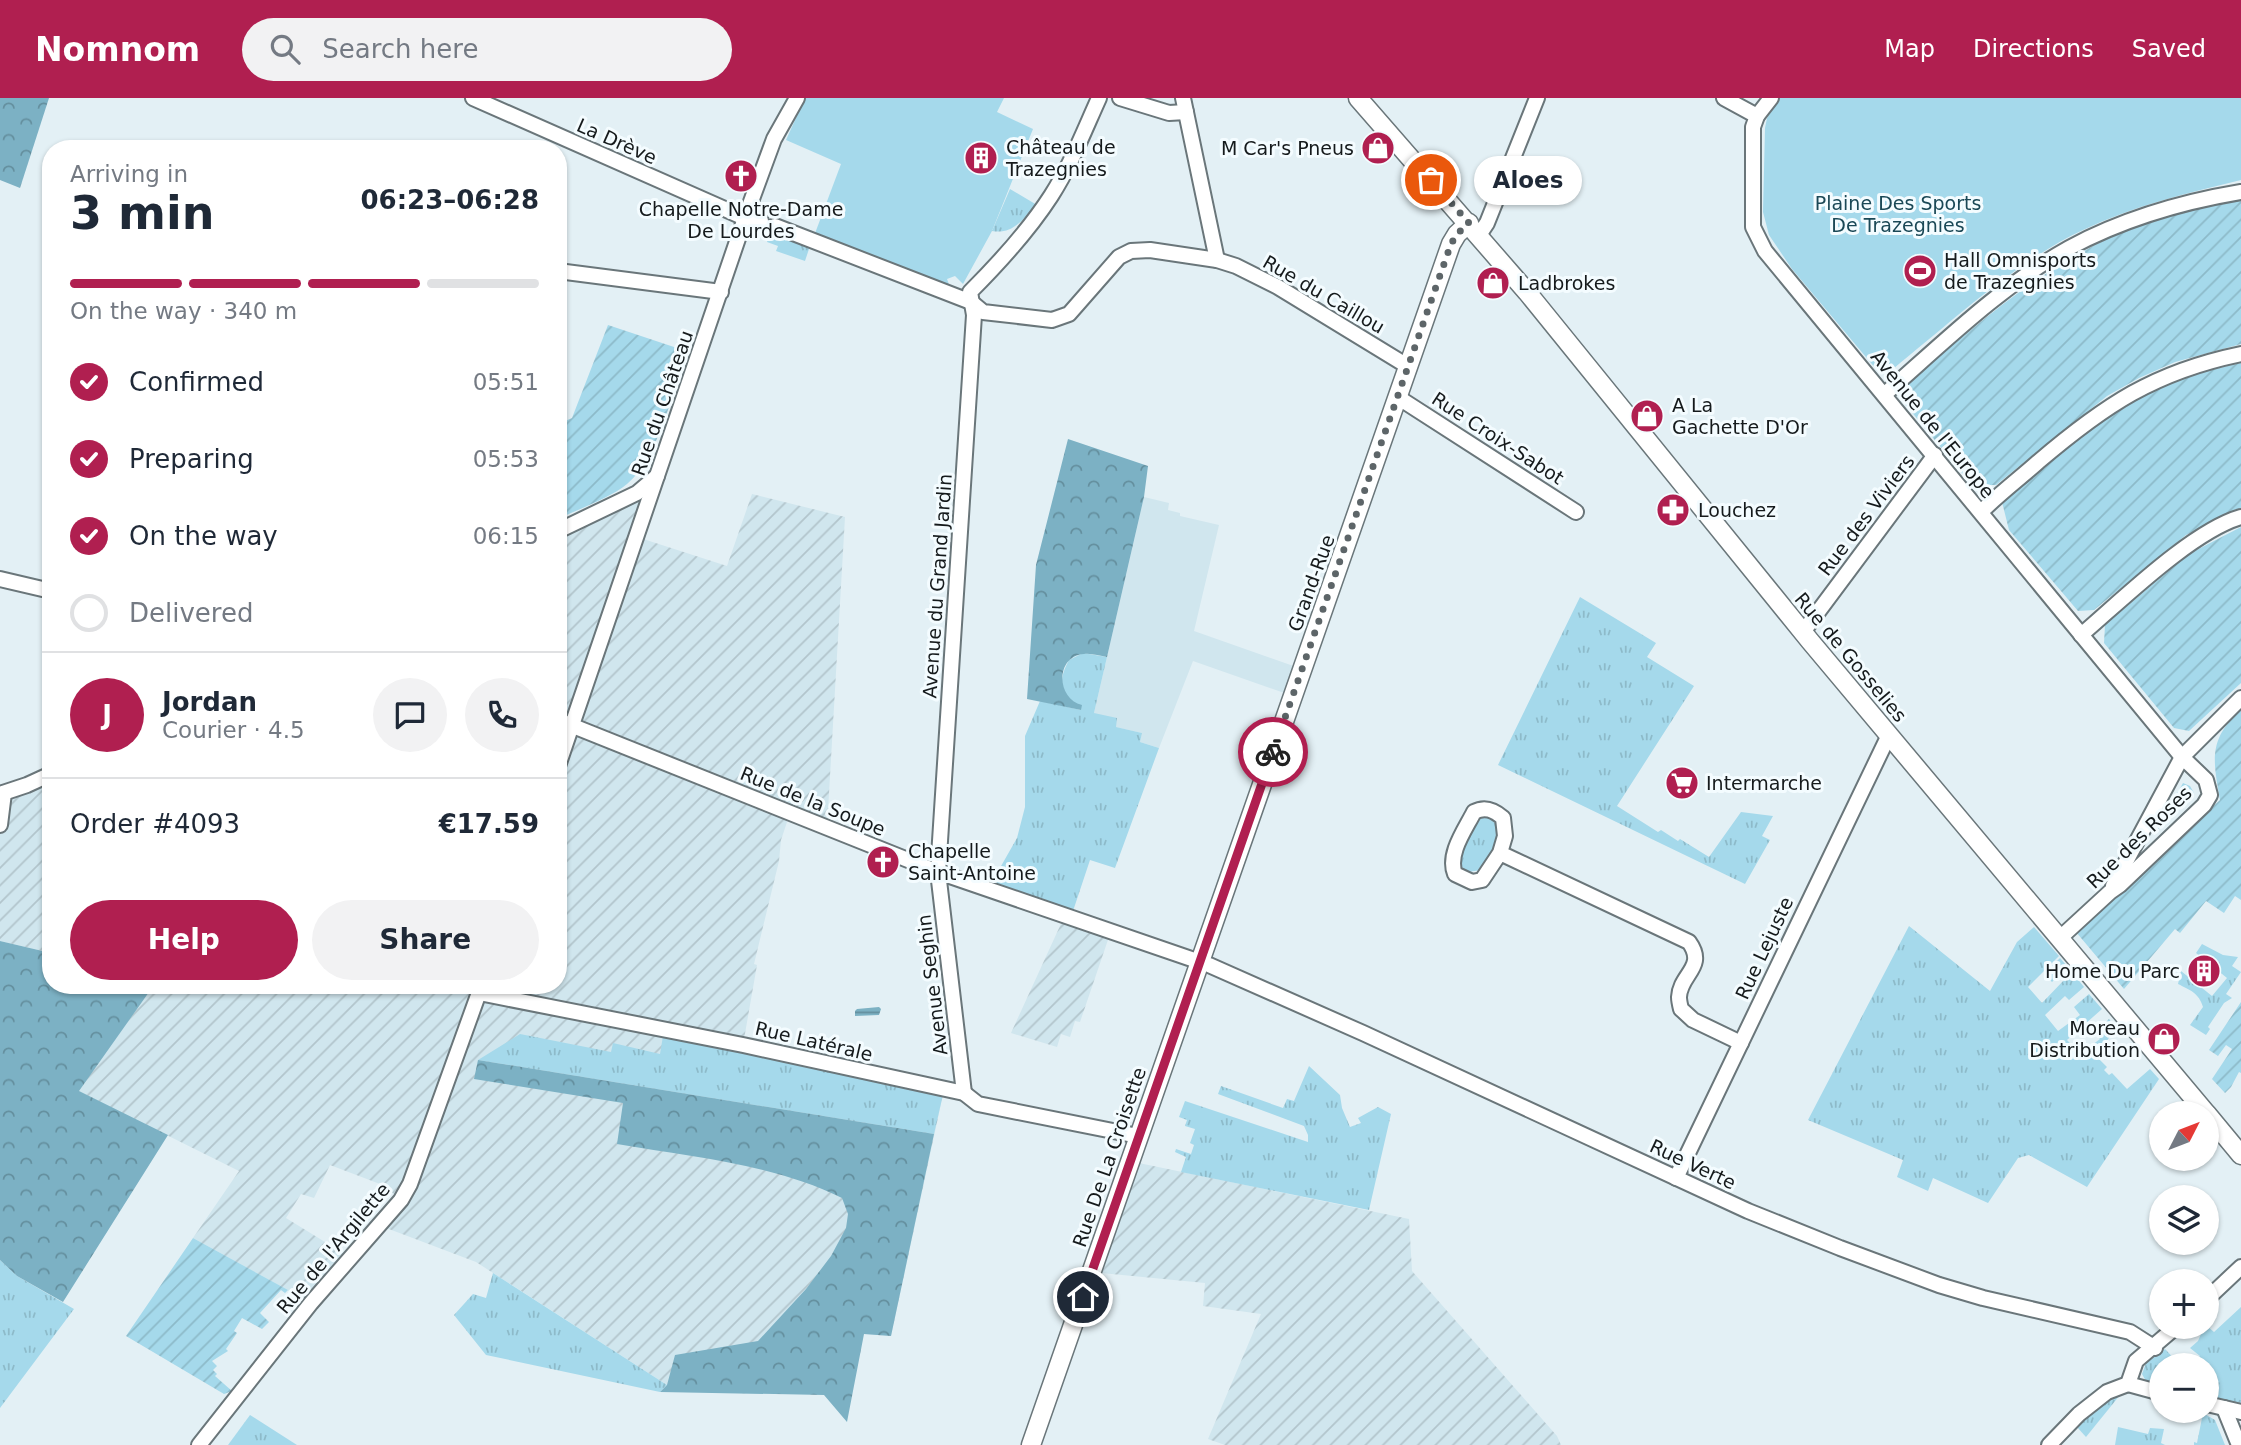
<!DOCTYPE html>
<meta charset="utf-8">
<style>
:root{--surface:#fff;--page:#f2f2f3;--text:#1f2937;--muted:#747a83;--line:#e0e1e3;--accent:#b01f50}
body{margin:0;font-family:"DejaVu Sans",sans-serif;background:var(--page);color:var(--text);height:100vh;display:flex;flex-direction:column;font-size:26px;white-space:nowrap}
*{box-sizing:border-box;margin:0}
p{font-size:23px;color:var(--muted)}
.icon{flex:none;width:38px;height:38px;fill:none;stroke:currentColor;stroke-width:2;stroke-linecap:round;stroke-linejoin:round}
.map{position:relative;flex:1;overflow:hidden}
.sheet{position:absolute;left:42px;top:42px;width:525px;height:854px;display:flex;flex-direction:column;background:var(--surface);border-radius:28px;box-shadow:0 2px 5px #0004}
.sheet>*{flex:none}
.needle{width:46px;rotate:48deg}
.controls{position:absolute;left:2149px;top:1003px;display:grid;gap:14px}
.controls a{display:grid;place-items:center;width:70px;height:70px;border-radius:50%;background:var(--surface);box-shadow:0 2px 5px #0004;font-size:35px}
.pin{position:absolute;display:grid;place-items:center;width:60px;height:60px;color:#fff;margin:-30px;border:4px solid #fff;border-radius:50%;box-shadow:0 2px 7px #0007}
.courier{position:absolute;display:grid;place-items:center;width:70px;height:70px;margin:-35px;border:5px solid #b01f50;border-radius:50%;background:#fff;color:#222;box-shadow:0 2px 9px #0007}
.bubble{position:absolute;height:49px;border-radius:24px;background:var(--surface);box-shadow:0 2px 5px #0004;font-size:23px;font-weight:700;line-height:49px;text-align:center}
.summary em{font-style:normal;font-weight:700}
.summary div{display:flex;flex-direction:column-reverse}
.summary{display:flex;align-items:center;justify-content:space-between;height:119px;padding:0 28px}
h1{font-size:46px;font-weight:700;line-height:52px}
.bar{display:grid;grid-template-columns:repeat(4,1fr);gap:10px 7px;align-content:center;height:84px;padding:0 28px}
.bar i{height:9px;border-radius:5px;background:var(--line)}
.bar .current{background:var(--accent)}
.bar p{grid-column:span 4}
.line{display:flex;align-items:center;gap:18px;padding:0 28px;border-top:2px solid var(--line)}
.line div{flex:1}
.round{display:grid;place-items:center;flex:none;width:74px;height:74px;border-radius:37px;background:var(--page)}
ol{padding:0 28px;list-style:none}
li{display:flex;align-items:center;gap:21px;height:77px}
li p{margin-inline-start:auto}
li .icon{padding:7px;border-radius:50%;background:var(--accent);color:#fff;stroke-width:4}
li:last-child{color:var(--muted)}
li i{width:38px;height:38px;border:4px solid var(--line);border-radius:50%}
.cta{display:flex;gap:14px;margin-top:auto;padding:14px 28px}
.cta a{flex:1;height:80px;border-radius:42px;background:var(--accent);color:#fff;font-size:28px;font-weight:700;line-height:80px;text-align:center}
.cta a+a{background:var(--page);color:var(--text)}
header{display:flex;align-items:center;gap:42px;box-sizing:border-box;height:98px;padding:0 35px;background:var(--accent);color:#fff}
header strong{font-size:33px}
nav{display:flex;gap:38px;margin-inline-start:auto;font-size:24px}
.search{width:490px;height:63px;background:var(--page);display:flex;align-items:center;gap:18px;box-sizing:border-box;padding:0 24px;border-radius:38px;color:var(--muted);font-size:26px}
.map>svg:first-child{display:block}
.built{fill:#d0e6ee}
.industrial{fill:url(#industrial-furrows)}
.grass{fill:url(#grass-tufts)}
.forest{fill:url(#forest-crowns)}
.park{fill:#a5d9eb}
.garden{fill:url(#garden-furrows)}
.water{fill:url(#water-rules)}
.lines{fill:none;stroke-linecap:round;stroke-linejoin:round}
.minor-casing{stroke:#6a767a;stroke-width:18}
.major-casing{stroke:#6a767a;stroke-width:21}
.minor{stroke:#fff;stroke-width:14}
.major{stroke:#fff;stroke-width:18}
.done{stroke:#5d6568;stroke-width:7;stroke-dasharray:0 12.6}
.route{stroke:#b01f50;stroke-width:9}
.labels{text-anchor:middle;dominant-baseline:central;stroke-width:6;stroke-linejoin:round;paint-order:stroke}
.street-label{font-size:19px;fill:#151a1c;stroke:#f4fcff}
.poi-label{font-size:19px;fill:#151a1c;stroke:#f4fcff;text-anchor:start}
.park-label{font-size:19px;fill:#1a4856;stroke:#f4fcff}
</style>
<header>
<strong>Nomnom</strong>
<div class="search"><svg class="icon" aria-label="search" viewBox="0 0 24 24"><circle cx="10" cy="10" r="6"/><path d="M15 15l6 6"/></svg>Search here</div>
<nav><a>Map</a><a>Directions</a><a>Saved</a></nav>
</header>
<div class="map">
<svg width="2241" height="1347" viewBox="0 0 2241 1347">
<defs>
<pattern id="industrial-furrows" width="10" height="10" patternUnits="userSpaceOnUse" patternTransform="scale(1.75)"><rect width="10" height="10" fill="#d0e6ee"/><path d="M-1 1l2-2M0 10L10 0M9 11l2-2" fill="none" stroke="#b2c5cc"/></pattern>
<pattern id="grass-tufts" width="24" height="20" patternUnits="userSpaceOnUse" patternTransform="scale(1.75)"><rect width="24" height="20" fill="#a5d9eb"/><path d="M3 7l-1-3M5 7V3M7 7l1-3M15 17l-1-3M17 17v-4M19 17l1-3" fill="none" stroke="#8dbac9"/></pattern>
<pattern id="forest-crowns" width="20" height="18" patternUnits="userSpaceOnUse" patternTransform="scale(1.75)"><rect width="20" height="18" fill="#7cb1c4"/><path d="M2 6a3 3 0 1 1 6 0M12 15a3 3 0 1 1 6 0" fill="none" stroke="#648f9e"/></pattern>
<pattern id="garden-furrows" width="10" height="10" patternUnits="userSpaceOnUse" patternTransform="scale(1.75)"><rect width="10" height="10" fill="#a5d9eb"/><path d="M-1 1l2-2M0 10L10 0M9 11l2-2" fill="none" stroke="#8dbac9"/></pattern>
<pattern id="water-rules" width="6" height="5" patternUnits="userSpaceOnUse" patternTransform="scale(1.75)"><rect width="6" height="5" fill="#7cb1c3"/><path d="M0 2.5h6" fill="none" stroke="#648f9e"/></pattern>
</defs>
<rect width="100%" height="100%" fill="#e3f0f5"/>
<!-- built -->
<path class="built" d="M1144,399L1169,405L1168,412L1180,415V418L1219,427L1194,533L1302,571L1293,598L1193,563L1159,650L1140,644L1142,635L1115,629L1094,615Z"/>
<!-- industrial -->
<g class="industrial">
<path d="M657,378L637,439L727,468L752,396L845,419L827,730L790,715L781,742L779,763L754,866L757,867L743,947L944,992L891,1238L864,1236L667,1287L476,1164L381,1128L401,1101L380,1086L330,1067L314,1100L301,1096L286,1120L351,1160L311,1205L193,1140L239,1073L78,993L154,887H558V433Z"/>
<path d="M51,676V855L0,843V727L4,695Z"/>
<path d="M1065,817L1111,833L1080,924L1075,923L1070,939L1061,936L1057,949L1011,935Z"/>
<path d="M1129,1063L1409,1121L1412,1173L1557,1338L1561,1347H1225L1208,1341L1261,1216L1203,1208L1205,1185L1091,1174Z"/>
</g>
<!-- grass -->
<g class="grass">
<path d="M1010,91L1037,107C1024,120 1013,137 992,133Z"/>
<path d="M770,133L810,148L805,163L776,153L778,148L767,144Z"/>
<path d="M1580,499L1656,545L1647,559L1694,588L1617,708L1658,734L1661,732L1678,743L1680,741L1709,759L1741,714L1773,718L1762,738L1770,742L1745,786L1498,667Z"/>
<path d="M1083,555L1107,559L1094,615L1117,620L1116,629L1142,635L1140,644L1159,650L1115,770L1090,762L1071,819L988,791L1017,740L1025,709V638L1040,603L1081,612C1062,595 1056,586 1069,562Z"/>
<path d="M2183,685L2190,688L2194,695L2193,698L2155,734Z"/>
<path d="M1486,717L1497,727C1499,745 1491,757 1481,772L1468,774C1449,764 1469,734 1475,720Z"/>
<path d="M1909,828L1990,893L2017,844L2034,829L2059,858L2028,889L2042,905L2065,881L2076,879L2084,889L2069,902L2065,898L2045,917L2058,933L2080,917L2074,909L2089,896L2102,911L2067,942L2080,956L2100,941L2095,934L2109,921L2116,930L2096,958L2107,969L2104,972L2109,977L2112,975L2127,991L2150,971L2159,981L2087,1089L2029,1057L2018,1060L1988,1105L1933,1080L1928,1093L1897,1079L1903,1062L1808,1022Z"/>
<path d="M2202,846L2223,857L2238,859L2232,868L2241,874L2226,896L2232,900L2224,905L2208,929L2210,931L2206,937L2190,927L2203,909C2199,895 2190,892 2178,886L2181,873L2212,898L2227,880L2196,855Z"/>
<path d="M2060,860L2072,874L2059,877L2052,884L2048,880L2052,875V868Z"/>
<path d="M664,932L944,992L934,1036L478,962L520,936L611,954L613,945L660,956Z"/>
<path d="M1309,968L1340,997L1342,1010L1350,1029L1361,1025L1358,1020L1378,1009L1391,1016L1369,1112L1181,1074L1186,1059L1175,1054L1176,1051L1191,1056L1194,1047L1190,1045L1195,1031L1185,1028L1187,1022L1179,1019L1185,1003L1308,1044V1037L1304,1028L1218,996L1221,988L1283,1010L1287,1001L1294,1003Z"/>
<path d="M0,1162L17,1178L74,1211L0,1310Z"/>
<path d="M493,1175L667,1287L660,1294L486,1257L454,1217L473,1196L486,1200Z"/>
<path d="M2241,1209V1305L2207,1298V1267H2192L2200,1258L2190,1250L2198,1243L2204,1229L2207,1228L2214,1234Z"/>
<path d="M2165,1251L2180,1267H2161V1289L2148,1287L2142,1276L2146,1265Z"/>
<path d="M2120,1297L2086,1339L2076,1328C2090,1315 2103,1305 2120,1297Z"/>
<path d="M2203,1315L2215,1322L2225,1347H2194V1344L2197,1345Z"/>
<path d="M250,1317L297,1347H228Z"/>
<path d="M2118,1329L2148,1336L2150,1330L2164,1331L2161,1345L2165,1347H2115Z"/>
</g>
<!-- forest -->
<g class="forest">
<path d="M0,0H49L20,90L0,82Z"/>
<path d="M1068,341L1148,368L1144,399L1107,559C1100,558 1091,555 1084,556C1055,558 1056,601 1082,607L1081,612L1027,601L1036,467Z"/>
<path d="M0,843L51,855V887H154L79,993L168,1037L63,1204L17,1178L0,1162Z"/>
<path d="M478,962L934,1036L891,1238L864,1236L847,1324L824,1297L660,1294L667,1287L675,1257L758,1243L806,1191L831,1158L846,1130L848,1116L842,1100C773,1066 692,1059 617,1046L623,1005L474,981Z"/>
</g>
<!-- park -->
<g class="park">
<path d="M805,0H1004L997,14L1033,31L992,133L963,186L955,178L947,181L951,192L814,138L841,66L786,42Z"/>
<path d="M1779,0H2241V82C2187,95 2133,108 2083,132C2018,162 1950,225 1893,271H1876L1792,171L1769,137L1763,114L1765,30L1767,20Z"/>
</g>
<!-- garden -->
<g class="garden">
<path d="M2241,102V246L2175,264L2139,280L2107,298L1996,387H1972L1905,306L1904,300L1907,287C1984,219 2063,150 2163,119C2188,111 2215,106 2241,102Z"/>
<path d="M608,227L686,253C674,291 658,361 627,386C610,400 579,411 558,421V326L572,320Z"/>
<path d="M2241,265V410L2186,437L2094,512L2078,513L2009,432L2002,404C2043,370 2084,331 2130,305C2165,285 2202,273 2241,265Z"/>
<path d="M2241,429V585L2189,633L2174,630L2104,545L2105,527L2187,457Z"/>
<path d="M2241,612V802L2235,798L2224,815L2206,803L2180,835L2175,831L2124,891L2076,834L2220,702C2213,662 2208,641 2241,612Z"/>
<path d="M2241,904V975L2239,974L2231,989L2225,995L2212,981L2232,951L2226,947L2218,958L2209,952Z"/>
<path d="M193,1140L288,1192L285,1195L281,1192L260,1215L269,1224L262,1231L242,1220L234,1233L237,1235L226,1251L228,1253L212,1263L217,1268L213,1272L217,1276L215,1278L232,1293L224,1296L126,1238Z"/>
</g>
<!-- water -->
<path class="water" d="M879,909L881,911L879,917L855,918V913L857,911Z"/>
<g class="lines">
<defs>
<g id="minor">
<path d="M473,0L745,120L761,123"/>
<path d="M1120,0L1169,15L1186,14"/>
<path d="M1183,0L1217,162"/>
<path d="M1724,0L1757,18"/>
<path d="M1771,0L1757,18L1753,29V129L1765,153L2182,659L2206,682L2210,697L2204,707L2120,787L2110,794L2060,840"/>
<path d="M775,128L971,204L983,214L1052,222L1069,216L1119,159L1131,153L1150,152L1217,162L1236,168L1278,189L1409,269"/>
<path d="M1479,137L1487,125L1537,0"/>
<path d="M558,173L721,194"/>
<path d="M1885,296C1943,245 2001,188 2069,150C2123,121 2181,104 2241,94"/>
<path d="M1399,300L1576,414"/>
<path d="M1981,414C1999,396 2019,381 2038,364C2105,307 2154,274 2241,256"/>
<path d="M558,433L637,395L657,378"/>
<path d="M0,481L51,493"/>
<path d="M1803,534L1935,357"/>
<path d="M2081,537C2121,503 2192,433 2241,419"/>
<path d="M558,622L938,774L1209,867L1363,935L1748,1113L1840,1150L1939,1187L1983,1200L2130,1234L2155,1250"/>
<path d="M558,668L745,120L774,41L797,0"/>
<path d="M0,696L27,687L51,676"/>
<path d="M0,727L4,695"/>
<path d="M1500,755L1505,738L1503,720C1494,712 1485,708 1474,714C1465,732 1447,756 1455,776L1472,784L1482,782L1500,755L1689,844C1707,869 1680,876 1679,899C1679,903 1680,907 1681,911L1693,922L1741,945"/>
<path d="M2113,788L2182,659L2241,600"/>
<path d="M479,895L743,947L964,995L978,1006L1138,1038"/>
<path d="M964,995L938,774L974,217L970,194C999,165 1029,132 1051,98C1071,67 1084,33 1099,0"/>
<path d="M1676,1080L1889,637"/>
<path d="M2207,1201L2241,1169"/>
<path d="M2128,1286L2161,1295"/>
<path d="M2207,1306L2241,1314"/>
<path d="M2224,1310L2239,1347"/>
<path d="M199,1347L311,1205L401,1102L410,1086L481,889"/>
<path d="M2049,1347L2079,1316L2107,1294L2128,1286L2136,1263L2177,1228"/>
</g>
<g id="major">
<path d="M1358,0L1527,194L1810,543L2206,1015"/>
<path d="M2207,1016L2241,1057"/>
<path d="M1031,1347L1451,146L1457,136L1469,125"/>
</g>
</defs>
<!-- minor casing -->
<use href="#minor" class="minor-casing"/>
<!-- major casing -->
<use href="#major" class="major-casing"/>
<!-- minor -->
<use href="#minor" class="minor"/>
<!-- major -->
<use href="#major" class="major"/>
</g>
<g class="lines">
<!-- done -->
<path class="done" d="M1273,654L1451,146L1457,136L1469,125L1431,82"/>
<!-- route -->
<path class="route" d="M1083,1199L1273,654"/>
</g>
<!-- icons -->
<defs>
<symbol id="shop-disc" viewBox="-11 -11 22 22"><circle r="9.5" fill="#b01f50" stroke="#f4fcff"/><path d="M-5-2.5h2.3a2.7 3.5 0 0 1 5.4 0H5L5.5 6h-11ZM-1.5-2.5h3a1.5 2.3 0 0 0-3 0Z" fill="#fff"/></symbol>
<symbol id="building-disc" viewBox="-11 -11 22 22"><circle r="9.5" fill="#b01f50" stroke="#f4fcff"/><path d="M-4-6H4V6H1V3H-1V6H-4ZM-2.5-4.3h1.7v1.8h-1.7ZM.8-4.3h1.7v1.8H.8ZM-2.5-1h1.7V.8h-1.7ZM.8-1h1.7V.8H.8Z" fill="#fff"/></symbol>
<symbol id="church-disc" viewBox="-11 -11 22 22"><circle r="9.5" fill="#b01f50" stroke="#f4fcff"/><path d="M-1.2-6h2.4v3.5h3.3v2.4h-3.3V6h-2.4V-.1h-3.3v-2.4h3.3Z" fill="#fff"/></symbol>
<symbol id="stadium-disc" viewBox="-11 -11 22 22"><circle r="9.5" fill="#b01f50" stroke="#f4fcff"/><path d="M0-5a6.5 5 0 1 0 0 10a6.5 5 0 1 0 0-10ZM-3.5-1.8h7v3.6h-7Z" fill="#fff"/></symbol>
<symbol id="pharmacy-disc" viewBox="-11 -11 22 22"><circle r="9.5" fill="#b01f50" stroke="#f4fcff"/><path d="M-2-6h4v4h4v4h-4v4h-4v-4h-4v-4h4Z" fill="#fff"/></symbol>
<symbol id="supermarket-disc" viewBox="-11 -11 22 22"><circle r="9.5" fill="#b01f50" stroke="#f4fcff"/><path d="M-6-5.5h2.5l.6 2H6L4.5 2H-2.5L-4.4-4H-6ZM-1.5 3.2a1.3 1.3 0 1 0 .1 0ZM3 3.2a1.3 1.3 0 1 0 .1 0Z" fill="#fff"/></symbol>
</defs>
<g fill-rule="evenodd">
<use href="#shop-disc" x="1359" y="31" width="38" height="38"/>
<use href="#building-disc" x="962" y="41" width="38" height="38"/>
<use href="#church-disc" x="722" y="59" width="38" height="38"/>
<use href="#stadium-disc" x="1901" y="154" width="38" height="38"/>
<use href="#shop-disc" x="1474" y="166" width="38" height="38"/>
<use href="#shop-disc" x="1628" y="299" width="38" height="38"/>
<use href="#pharmacy-disc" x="1654" y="393" width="38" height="38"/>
<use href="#supermarket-disc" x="1663" y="666" width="38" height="38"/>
<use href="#church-disc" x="864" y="745" width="38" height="38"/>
<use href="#building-disc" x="2185" y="854" width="38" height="38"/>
<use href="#shop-disc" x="2145" y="922" width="38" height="38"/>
</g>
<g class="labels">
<!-- street labels -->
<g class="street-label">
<text transform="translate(617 43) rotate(24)">La Drève</text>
<text transform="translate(1324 196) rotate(30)">Rue du Caillou</text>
<text transform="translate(662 305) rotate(-71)">Rue du Château</text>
<text transform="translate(1933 326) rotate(51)">Avenue de l'Europe</text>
<text transform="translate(1498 340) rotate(33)">Rue Croix-Sabot</text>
<text transform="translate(1866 417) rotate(-53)">Rue des Viviers</text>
<text transform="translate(1311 485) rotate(-70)">Grand-Rue</text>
<text transform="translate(937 488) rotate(-86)">Avenue du Grand Jardin</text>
<text transform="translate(1851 559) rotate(50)">Rue de Gosselies</text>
<text transform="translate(813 703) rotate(22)">Rue de la Soupe</text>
<text transform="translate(2139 739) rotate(-44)">Rue des Roses</text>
<text transform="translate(1764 850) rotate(-65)">Rue Lejuste</text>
<text transform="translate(932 887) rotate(-97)">Avenue Seghin</text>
<text transform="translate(814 943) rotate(13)">Rue Latérale</text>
<text transform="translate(1109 1059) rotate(-71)">Rue De La Croisette</text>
<text transform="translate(1693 1066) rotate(25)">Rue Verte</text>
<text transform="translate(333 1150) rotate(-50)">Rue de l'Argilette</text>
</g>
<!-- poi labels -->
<g class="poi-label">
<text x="1006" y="49">Château de<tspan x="1006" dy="22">Trazegnies</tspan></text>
<text x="1354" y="50" text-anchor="end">M Car's Pneus</text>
<text x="741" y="111" text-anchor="middle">Chapelle Notre-Dame<tspan x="741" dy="22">De Lourdes</tspan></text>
<text x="1944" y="162">Hall Omnisports<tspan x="1944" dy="22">de Trazegnies</tspan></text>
<text x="1518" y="185">Ladbrokes</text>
<text x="1672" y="307">A La<tspan x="1672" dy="22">Gachette D'Or</tspan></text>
<text x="1698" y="412">Louchez</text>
<text x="1706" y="685">Intermarche</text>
<text x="908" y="753">Chapelle<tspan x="908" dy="22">Saint-Antoine</tspan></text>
<text x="2180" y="873" text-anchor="end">Home Du Parc</text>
<text x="2140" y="930" text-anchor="end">Moreau<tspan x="2140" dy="22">Distribution</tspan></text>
</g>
<!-- park labels -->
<g class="park-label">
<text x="1898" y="105">Plaine Des Sports<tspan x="1898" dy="22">De Trazegnies</tspan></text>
</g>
</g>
</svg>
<div class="controls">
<a><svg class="needle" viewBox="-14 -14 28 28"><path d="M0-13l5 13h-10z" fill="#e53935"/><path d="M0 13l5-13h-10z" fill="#747a83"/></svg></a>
<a><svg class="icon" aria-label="layers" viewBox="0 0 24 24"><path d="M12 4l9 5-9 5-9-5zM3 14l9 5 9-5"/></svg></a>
<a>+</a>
<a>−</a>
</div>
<div class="pin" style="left:1431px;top:82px;background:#ea580c"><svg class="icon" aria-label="bag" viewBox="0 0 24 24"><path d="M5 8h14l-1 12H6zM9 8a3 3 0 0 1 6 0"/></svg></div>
<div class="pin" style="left:1083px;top:1199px;background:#1f2937"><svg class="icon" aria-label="home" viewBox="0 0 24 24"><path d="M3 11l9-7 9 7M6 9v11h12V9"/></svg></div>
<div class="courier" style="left:1273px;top:654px"><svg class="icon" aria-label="bike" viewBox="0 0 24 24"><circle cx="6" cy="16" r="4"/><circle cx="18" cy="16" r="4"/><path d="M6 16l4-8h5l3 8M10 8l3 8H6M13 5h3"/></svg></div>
<div class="bubble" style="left:1474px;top:58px;width:108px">Aloes</div>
<section class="sheet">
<div class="summary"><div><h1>3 min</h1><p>Arriving in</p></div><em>06:23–06:28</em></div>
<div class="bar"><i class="current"></i><i class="current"></i><i class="current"></i><i></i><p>On the way · 340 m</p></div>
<ol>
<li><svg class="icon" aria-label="check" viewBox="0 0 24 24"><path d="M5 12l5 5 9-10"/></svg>Confirmed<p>05:51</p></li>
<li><svg class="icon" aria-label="check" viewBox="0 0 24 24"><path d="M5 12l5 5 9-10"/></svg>Preparing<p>05:53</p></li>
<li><svg class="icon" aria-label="check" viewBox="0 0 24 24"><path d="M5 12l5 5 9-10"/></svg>On the way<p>06:15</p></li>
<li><i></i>Delivered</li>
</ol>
<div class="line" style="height:126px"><b class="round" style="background:var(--accent);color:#fff">J</b><div><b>Jordan</b><p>Courier · 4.5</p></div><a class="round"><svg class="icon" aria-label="chat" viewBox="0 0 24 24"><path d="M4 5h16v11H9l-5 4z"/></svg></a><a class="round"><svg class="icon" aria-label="phone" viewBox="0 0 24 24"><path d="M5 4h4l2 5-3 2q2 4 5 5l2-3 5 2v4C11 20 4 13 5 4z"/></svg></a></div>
<div class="line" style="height:91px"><div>Order #4093</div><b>€17.59</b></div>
<div class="cta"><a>Help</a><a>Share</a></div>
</section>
</div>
